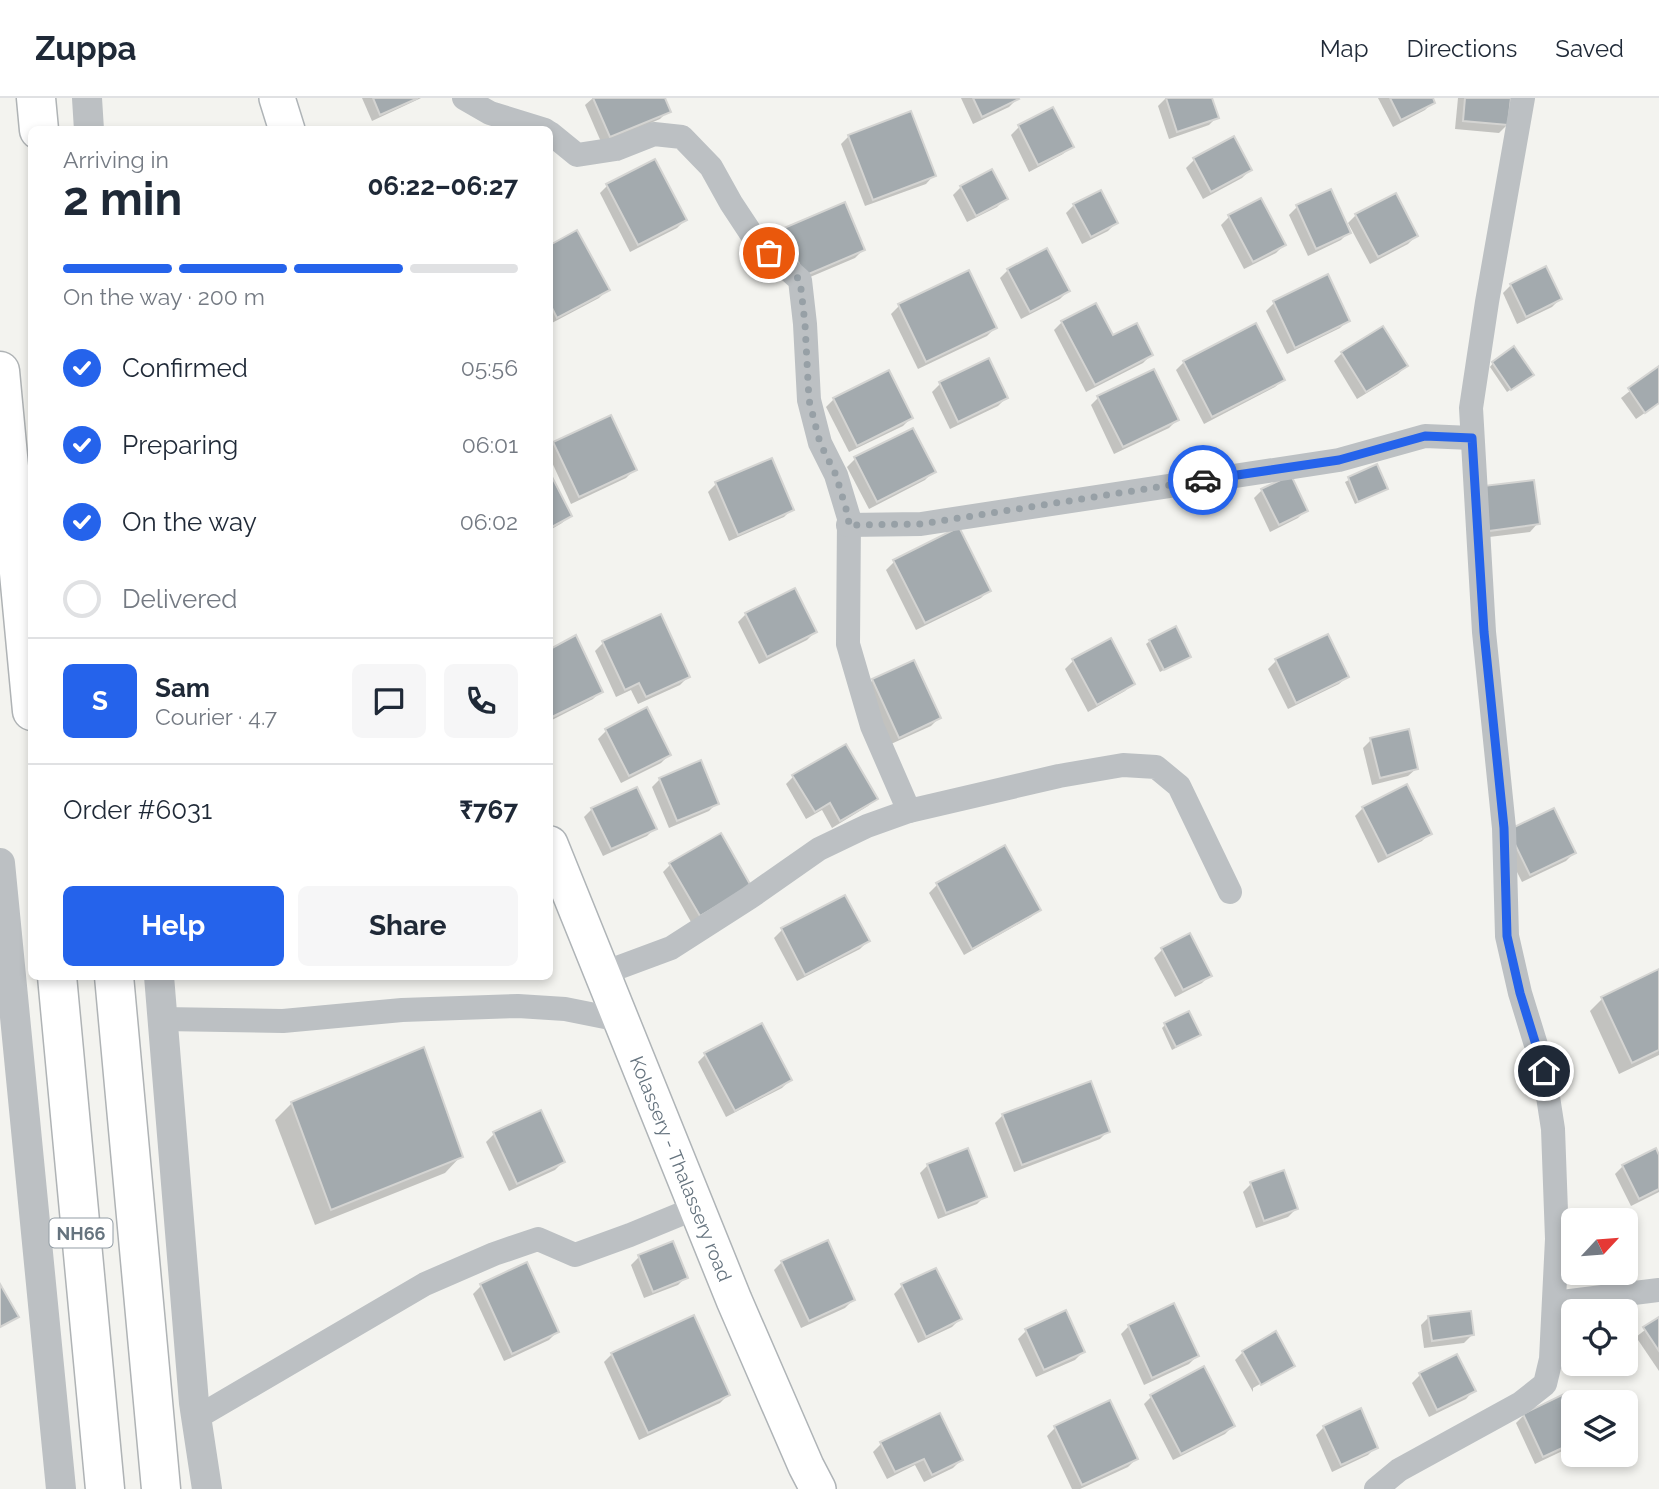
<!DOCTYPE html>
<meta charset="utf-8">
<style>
:root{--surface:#fff;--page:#f6f6f7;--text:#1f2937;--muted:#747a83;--line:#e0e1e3;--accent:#2563eb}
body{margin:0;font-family:Raleway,sans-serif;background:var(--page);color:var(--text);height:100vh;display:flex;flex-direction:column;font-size:26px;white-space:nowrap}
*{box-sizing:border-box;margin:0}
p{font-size:23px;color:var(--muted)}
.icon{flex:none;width:38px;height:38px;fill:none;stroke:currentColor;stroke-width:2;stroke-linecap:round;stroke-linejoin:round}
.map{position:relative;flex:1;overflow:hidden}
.panel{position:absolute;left:28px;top:28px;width:525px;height:854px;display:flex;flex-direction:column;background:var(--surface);border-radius:10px;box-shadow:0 4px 10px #0003}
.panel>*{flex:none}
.needle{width:46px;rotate:64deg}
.fabs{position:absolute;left:1561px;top:1110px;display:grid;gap:14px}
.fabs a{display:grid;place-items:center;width:77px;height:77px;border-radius:10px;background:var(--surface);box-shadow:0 4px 10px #0003;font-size:35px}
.pin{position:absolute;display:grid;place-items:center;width:60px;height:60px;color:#fff;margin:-30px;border:4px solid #fff;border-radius:50%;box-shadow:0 2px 7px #0007}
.courier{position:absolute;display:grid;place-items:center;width:70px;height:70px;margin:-35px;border:5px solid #2563eb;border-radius:50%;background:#fff;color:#222;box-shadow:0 2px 9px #0007}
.summary em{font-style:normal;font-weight:700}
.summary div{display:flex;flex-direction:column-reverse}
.summary{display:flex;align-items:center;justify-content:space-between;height:119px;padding:0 35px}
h1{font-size:46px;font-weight:700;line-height:52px}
.bar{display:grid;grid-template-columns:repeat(4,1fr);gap:10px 7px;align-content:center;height:84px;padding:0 35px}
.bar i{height:9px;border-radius:5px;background:var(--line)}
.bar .active{background:var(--accent)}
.bar p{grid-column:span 4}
.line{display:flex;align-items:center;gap:18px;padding:0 35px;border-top:2px solid var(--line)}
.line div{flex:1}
.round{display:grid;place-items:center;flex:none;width:74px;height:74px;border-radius:10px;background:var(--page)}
ol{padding:0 35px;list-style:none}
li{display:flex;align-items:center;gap:21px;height:77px}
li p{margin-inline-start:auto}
li .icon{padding:7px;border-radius:50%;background:var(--accent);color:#fff;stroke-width:4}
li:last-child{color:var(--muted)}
li i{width:38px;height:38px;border:4px solid var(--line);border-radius:50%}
.action{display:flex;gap:14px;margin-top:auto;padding:14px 35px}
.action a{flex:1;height:80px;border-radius:10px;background:var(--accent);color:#fff;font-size:28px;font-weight:700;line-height:80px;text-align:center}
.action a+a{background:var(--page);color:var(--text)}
header{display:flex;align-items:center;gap:42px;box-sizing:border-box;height:98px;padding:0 35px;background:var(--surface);border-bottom:2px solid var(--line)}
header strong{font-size:33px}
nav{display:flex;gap:38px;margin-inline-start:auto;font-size:24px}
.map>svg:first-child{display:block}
.shadow{fill:#0003}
.building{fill:#a3aaae;stroke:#d4d4d2;stroke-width:2}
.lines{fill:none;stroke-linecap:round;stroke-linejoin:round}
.secondary-casing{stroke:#afb4b7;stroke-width:38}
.trunk-casing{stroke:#afb3b5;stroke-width:41}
.minor{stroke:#bcc0c3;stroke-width:24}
.tertiary{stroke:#bcc0c3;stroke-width:30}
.secondary{stroke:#fff;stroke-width:35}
.trunk{stroke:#fff;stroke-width:38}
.done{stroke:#97a0a6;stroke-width:7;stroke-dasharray:0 12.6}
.route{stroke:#2563eb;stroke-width:9}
.labels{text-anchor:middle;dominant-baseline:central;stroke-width:7;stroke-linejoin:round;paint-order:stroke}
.shield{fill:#fff;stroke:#939da5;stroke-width:2}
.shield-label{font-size:18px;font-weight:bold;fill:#65737e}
.street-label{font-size:19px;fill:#65737e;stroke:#fff}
</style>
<header>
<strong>Zuppa</strong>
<nav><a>Map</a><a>Directions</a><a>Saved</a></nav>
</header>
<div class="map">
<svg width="1659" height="1391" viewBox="0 0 1659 1391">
<rect width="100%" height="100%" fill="#f3f3ef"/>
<!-- shadow -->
<g class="shadow">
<path d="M362,0H421L372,23Z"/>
<path d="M593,0H663L668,13L660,21L602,46L585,7Z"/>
<path d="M961,0H1016L1017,1L1009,9L973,26Z"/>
<path d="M1166,0H1210L1217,19L1209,27L1169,41L1158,8Z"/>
<path d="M1378,0H1431L1433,4L1425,12L1393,29Z"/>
<path d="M1458,0H1509L1507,27L1499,35L1455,31Z"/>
<path d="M1053,11L1071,48L1063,56L1029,74L1011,37L1019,29Z"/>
<path d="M849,38L934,77L926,86L865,108L841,46Z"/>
<path d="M1194,62L1250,72L1242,80L1203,101L1186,70Z"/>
<path d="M608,87L685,122L677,130L630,154L600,95Z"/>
<path d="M961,89L1005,101L997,109L967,124L953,97Z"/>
<path d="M1330,93L1349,134L1341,142L1308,158L1289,117L1297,109Z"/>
<path d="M1074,107L1116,125L1108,133L1082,146L1066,115Z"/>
<path d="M1356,117L1416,138L1408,146L1370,166L1348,125Z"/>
<path d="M1229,119L1284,147L1276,155L1244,171L1221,127Z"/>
<path d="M785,131L863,152L855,160L796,185L777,139Z"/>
<path d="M577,135L607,192L599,200L550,226V149Z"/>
<path d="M1545,170L1560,201L1552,209L1517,226L1503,195L1511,187Z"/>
<path d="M1008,172L1068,193L1060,201L1021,221L1000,180Z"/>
<path d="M1274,205L1348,222L1340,230L1287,256L1266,213Z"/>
<path d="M899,208L995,230L987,238L918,271L891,216Z"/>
<path d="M1062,224L1112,239L1151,257L1143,265L1086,294L1054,232Z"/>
<path d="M1342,255L1406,268L1398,276L1357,301L1334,263Z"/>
<path d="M1184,264L1283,282L1275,289L1204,326L1176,272Z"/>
<path d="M1493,265L1528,280L1507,294L1490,269Z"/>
<path d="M1659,270V305L1636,321L1621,300Z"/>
<path d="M940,286L1006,300L998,308L950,331L932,294Z"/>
<path d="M1099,299L1177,322L1169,330L1114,356L1091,307Z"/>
<path d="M834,301L911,320L903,328L849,354L826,309Z"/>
<path d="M554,345L634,372L626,380L571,406L550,360V350Z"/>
<path d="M855,361L933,374L925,382L869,411L847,369Z"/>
<path d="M1376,368L1386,391L1355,406L1345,384Z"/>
<path d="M550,378L570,417L562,425L550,432Z"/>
<path d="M1533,384L1538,425L1530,434L1481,440Z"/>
<path d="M716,386L792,411L784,419L729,443L708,394Z"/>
<path d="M1262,392L1306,412L1298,420L1270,434L1254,400Z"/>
<path d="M959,431L989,492L981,500L916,532L886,472L894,464Z"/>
<path d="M746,516L815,534L807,542L759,566L738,524Z"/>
<path d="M660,518L688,579L680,587L638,606L631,592L616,599L595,553L603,545Z"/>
<path d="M1327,538L1347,579L1339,586L1288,611L1268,571L1276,563Z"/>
<path d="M575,540L601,593L593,601L550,623V553Z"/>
<path d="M1110,543L1133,585L1125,593L1088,614L1065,571L1073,563Z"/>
<path d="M1150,543L1189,558L1160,574L1146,546Z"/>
<path d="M873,582L939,620L931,628L891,646L865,590Z"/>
<path d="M606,633L669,657L661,665L621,685L598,641Z"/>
<path d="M1371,642L1417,670L1408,678L1372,687L1363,650Z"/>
<path d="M794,678L876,700L868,708L832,730L822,712L806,721L786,686Z"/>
<path d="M660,681L717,705L709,713L669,730L652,689Z"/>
<path d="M1363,710L1430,735L1422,743L1378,765L1355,718Z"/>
<path d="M592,711L655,730L647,738L603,758L584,719Z"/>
<path d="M1501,742L1574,755L1566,763L1522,784Z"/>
<path d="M1004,749L1039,811L1031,819L964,857L929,795L937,787Z"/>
<path d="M671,766L749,788L691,824L663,774Z"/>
<path d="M782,832L868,843L860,851L797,883L774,840Z"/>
<path d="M1162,852L1210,877L1202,885L1175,899L1154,860Z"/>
<path d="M1659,876V957L1619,976L1590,913L1602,901Z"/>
<path d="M1165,927L1199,937L1172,952L1162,930Z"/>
<path d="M706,956L790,982L782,990L726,1019L698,964Z"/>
<path d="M292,1005L461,1058L445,1075L315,1127L275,1022Z"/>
<path d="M1003,1017L1108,1033L1100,1041L1014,1074L995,1025Z"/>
<path d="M494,1036L563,1064L555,1072L509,1093L486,1044Z"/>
<path d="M1659,1061V1094L1631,1108L1615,1076L1623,1068Z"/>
<path d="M928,1067L985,1098L977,1106L938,1121L920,1075Z"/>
<path d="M1251,1086L1296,1111L1288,1119L1256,1130L1243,1094Z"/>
<path d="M639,1159L686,1179L678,1187L644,1200L631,1167Z"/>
<path d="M782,1164L853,1202L845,1210L801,1230L774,1172Z"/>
<path d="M481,1188L557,1234L549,1242L504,1263L473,1196Z"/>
<path d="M902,1188L960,1221L952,1229L918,1245L894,1196Z"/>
<path d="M1429,1219L1472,1237L1464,1245L1424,1250L1421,1227Z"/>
<path d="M1659,1221V1273L1636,1239Z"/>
<path d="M1129,1228L1197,1258L1189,1266L1144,1287L1121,1236Z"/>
<path d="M1026,1233L1083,1254L1075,1262L1036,1279L1018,1241Z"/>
<path d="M1243,1254L1293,1267L1286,1274V1271L1253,1290V1294L1235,1262Z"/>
<path d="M612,1256L728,1297L720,1305L639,1342L604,1264Z"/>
<path d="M1456,1258L1473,1293L1466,1301L1429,1319L1412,1285L1420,1277Z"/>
<path d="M1567,1297L1573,1309V1348L1535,1366L1516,1325L1524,1317Z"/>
<path d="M1152,1298L1233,1328L1225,1336L1173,1362L1144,1306Z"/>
<path d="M1324,1329L1376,1349L1368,1357L1332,1374L1316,1337Z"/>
<path d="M1055,1330L1136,1361L1128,1369L1080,1391H1072L1047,1338Z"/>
<path d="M881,1346L961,1362L953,1370L924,1384L915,1367L887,1381L873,1354Z"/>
</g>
<!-- building -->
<g class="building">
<path d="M373,0H418L380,17Z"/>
<path d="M593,0H665L671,14L610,39Z"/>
<path d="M973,0H1018L1019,1L982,19Z"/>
<path d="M1166,0H1212L1219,20L1177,34Z"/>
<path d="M1390,0H1433L1435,5L1401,22Z"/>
<path d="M1465,0H1511L1508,27L1463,23Z"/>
<path d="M1053,9L1074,49L1038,67L1018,27Z"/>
<path d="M911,13L936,78L873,102L848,37Z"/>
<path d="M1234,38L1252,72L1211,94L1193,60Z"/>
<path d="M655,61L687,122L638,147L606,86Z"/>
<path d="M992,71L1008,101L976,118L960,88Z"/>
<path d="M1331,91L1351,135L1316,151L1296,107Z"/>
<path d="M1101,92L1118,125L1091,139L1073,106Z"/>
<path d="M1396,95L1418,138L1378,159L1355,116Z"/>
<path d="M1261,100L1286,147L1253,164L1228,117Z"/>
<path d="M845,104L865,152L804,178L784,130Z"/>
<path d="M577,132L610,192L557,220L550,206V147Z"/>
<path d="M1047,150L1070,193L1030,214L1007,171Z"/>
<path d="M1546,168L1562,201L1526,219L1510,186Z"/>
<path d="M969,172L997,230L926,264L898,206Z"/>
<path d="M1328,176L1350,223L1295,250L1273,203Z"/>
<path d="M1096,205L1113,237L1137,225L1153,257L1095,287L1061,223Z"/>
<path d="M1256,225L1285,282L1212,319L1183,263Z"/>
<path d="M1383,228L1408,268L1366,294L1341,254Z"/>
<path d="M1514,248L1534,277L1511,292L1492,264Z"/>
<path d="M989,260L1008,300L958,324L939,284Z"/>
<path d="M1659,268V305L1645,315L1628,290Z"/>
<path d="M1154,271L1179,322L1123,349L1097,298Z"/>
<path d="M889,272L913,320L857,348L833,300Z"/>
<path d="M611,317L637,372L579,399L553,344Z"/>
<path d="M913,330L936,374L877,404L854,359Z"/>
<path d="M772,360L794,412L738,437L715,384Z"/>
<path d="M1377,366L1388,391L1358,404L1348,379Z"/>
<path d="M550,375L572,418L550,430Z"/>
<path d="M1291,377L1308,413L1279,427L1261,391Z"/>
<path d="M1534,382L1540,426L1489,433L1483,388Z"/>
<path d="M959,429L991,493L925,525L893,462Z"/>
<path d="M795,490L817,534L767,559L745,515Z"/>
<path d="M661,516L690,579L646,599L639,585L625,592L602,543Z"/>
<path d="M1176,528L1191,559L1164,572L1149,542Z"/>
<path d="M1328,536L1349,579L1296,605L1275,561Z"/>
<path d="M576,537L603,594L552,619L550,613V551Z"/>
<path d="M1111,540L1135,586L1097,607L1072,561Z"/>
<path d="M914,562L941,620L899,640L872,581Z"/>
<path d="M647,609L671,657L629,678L605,631Z"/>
<path d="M1409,631L1418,671L1380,680L1370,640Z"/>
<path d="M846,646L878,701L840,723L830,705L815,714L792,677Z"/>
<path d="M701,662L719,706L677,723L659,680Z"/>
<path d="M1407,686L1432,736L1387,758L1362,709Z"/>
<path d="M637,689L657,731L611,751L591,710Z"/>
<path d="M1554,710L1576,755L1530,777L1508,732Z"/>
<path d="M721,735L751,788L700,818L669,765Z"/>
<path d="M1005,747L1041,812L972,851L936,785Z"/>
<path d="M845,797L870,843L805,877L781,830Z"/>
<path d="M1190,835L1212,878L1183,892L1161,850Z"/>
<path d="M1659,871V952L1632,965L1601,899Z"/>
<path d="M1189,913L1201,937L1176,949L1164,925Z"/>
<path d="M762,925L792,982L735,1013L704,955Z"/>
<path d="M424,949L463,1059L331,1112L291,1004Z"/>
<path d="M1091,983L1110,1034L1022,1067L1002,1016Z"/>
<path d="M541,1012L565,1064L517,1086L493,1034Z"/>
<path d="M968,1050L987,1099L946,1115L927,1066Z"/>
<path d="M1656,1050L1659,1057V1091L1639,1101L1622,1067Z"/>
<path d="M1284,1072L1298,1111L1264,1123L1250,1084Z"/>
<path d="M828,1142L855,1202L809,1223L781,1163Z"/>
<path d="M673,1143L688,1180L653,1194L638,1157Z"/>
<path d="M527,1164L559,1234L512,1256L480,1186Z"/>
<path d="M936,1170L962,1221L926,1239L901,1186Z"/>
<path d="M0,1186L19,1219L0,1229Z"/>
<path d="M1174,1205L1199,1258L1152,1280L1128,1227Z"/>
<path d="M1066,1212L1085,1254L1044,1272L1025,1231Z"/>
<path d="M1471,1213L1474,1237L1432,1243L1428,1218Z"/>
<path d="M694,1217L730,1297L648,1335L611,1255Z"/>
<path d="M1659,1219V1253L1643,1229Z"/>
<path d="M1276,1233L1295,1268L1261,1287L1242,1253Z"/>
<path d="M1457,1256L1476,1293L1437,1312L1419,1275Z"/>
<path d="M1204,1268L1235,1328L1181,1356L1150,1297Z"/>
<path d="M1568,1294L1573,1305V1345L1543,1359L1523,1316Z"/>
<path d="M1110,1302L1138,1361L1082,1387L1054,1328Z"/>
<path d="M1361,1310L1378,1350L1341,1367L1323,1328Z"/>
<path d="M940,1315L963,1362L932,1377L924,1361L895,1374L880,1344Z"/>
</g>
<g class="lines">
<defs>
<g id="secondary">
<path d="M277,0L287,32"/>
<path id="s1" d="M550,746L734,1202L806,1368L818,1391"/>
</g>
<g id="trunk">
<path d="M36,0L39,32"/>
<path d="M0,273L32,613"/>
<path d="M57,878L105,1391"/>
<path d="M114,878L161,1391"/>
</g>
</defs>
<!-- secondary casing -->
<use href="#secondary" class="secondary-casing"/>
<!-- trunk casing -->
<use href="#trunk" class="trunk-casing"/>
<!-- minor -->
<g class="minor">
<path d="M464,0L490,15L545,32"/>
<path d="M550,35L577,57L616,51L654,36L682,39L711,69L731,105L756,143L800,182L805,226L809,302L820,345L836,377L849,420L848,546L872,628L909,713"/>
<path d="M848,427L921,426L1339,362L1425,338L1472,340"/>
<path d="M601,876L671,850L749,800L819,751L867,728L909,713L1059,678L1123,667L1156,669L1179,688L1230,794"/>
<path d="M162,921L283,923L402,912L518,908L565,911L620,922"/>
<path d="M1554,1205L1659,1192"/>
<path d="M196,1320L425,1186L494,1156L538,1141L575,1157L630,1137L698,1109"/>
<path d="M1376,1391L1399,1372L1521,1305L1545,1286L1551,1261L1557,1141L1553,1031L1544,973L1520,895L1507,838L1504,730L1484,534L1471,310L1487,204L1523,0"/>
</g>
<!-- tertiary -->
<g class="tertiary">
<path d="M87,0L89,32"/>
<path d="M0,765L61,1391"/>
<path d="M159,878L194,1305L207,1391"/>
</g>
<!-- secondary -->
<use href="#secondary" class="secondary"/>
<!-- trunk -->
<use href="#trunk" class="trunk"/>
</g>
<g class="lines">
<!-- done -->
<path class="done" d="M769,155L800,182L805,226L809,302L820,345L836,377L849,421L848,427L921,426L1203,382"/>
<!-- route -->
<path class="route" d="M1203,382L1339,362L1425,338L1472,340L1484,534L1504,730L1507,838L1520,895L1544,973"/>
</g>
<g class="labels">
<!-- shield labels -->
<rect class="shield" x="49.5" y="1120.5" width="63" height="29" rx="5"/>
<g class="shield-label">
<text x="81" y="1135">NH66</text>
</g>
<!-- street labels -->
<g class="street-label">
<text stroke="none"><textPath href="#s1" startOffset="350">Kolassery - Thalassery road</textPath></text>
</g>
</g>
</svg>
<div class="fabs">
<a><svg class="needle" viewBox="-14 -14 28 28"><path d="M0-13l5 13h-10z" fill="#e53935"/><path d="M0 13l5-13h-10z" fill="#747a83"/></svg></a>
<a><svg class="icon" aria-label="locate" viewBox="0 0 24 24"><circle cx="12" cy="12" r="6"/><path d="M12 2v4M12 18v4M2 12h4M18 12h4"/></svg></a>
<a><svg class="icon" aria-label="layers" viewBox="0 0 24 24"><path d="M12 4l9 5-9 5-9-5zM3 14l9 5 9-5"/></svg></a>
</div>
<div class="pin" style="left:769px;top:155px;background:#ea580c"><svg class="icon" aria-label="bag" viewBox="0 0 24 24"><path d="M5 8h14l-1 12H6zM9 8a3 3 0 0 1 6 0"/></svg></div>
<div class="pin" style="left:1544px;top:973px;background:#1f2937"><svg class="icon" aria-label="home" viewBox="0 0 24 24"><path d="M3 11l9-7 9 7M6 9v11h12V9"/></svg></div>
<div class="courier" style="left:1203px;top:382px"><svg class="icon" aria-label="car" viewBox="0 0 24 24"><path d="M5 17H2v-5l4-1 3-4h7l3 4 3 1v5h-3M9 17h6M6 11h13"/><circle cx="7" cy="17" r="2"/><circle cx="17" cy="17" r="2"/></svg></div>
<section class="panel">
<div class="summary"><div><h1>2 min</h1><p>Arriving in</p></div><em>06:22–06:27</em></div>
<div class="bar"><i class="active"></i><i class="active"></i><i class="active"></i><i></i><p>On the way · 200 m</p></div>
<ol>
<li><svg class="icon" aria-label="check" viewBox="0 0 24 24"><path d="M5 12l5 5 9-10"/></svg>Confirmed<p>05:56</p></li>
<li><svg class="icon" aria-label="check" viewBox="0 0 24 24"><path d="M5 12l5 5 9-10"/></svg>Preparing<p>06:01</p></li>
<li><svg class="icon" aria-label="check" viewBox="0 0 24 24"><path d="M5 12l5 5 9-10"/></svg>On the way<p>06:02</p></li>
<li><i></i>Delivered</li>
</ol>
<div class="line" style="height:126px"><b class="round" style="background:var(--accent);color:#fff">S</b><div><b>Sam</b><p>Courier · 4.7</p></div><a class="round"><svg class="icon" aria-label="chat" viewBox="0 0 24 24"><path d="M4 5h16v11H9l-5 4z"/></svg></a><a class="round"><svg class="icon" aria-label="phone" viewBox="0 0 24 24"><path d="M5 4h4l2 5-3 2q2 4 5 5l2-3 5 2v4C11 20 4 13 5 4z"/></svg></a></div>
<div class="line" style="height:91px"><div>Order #6031</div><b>₹767</b></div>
<div class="action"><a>Help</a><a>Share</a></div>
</section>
</div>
